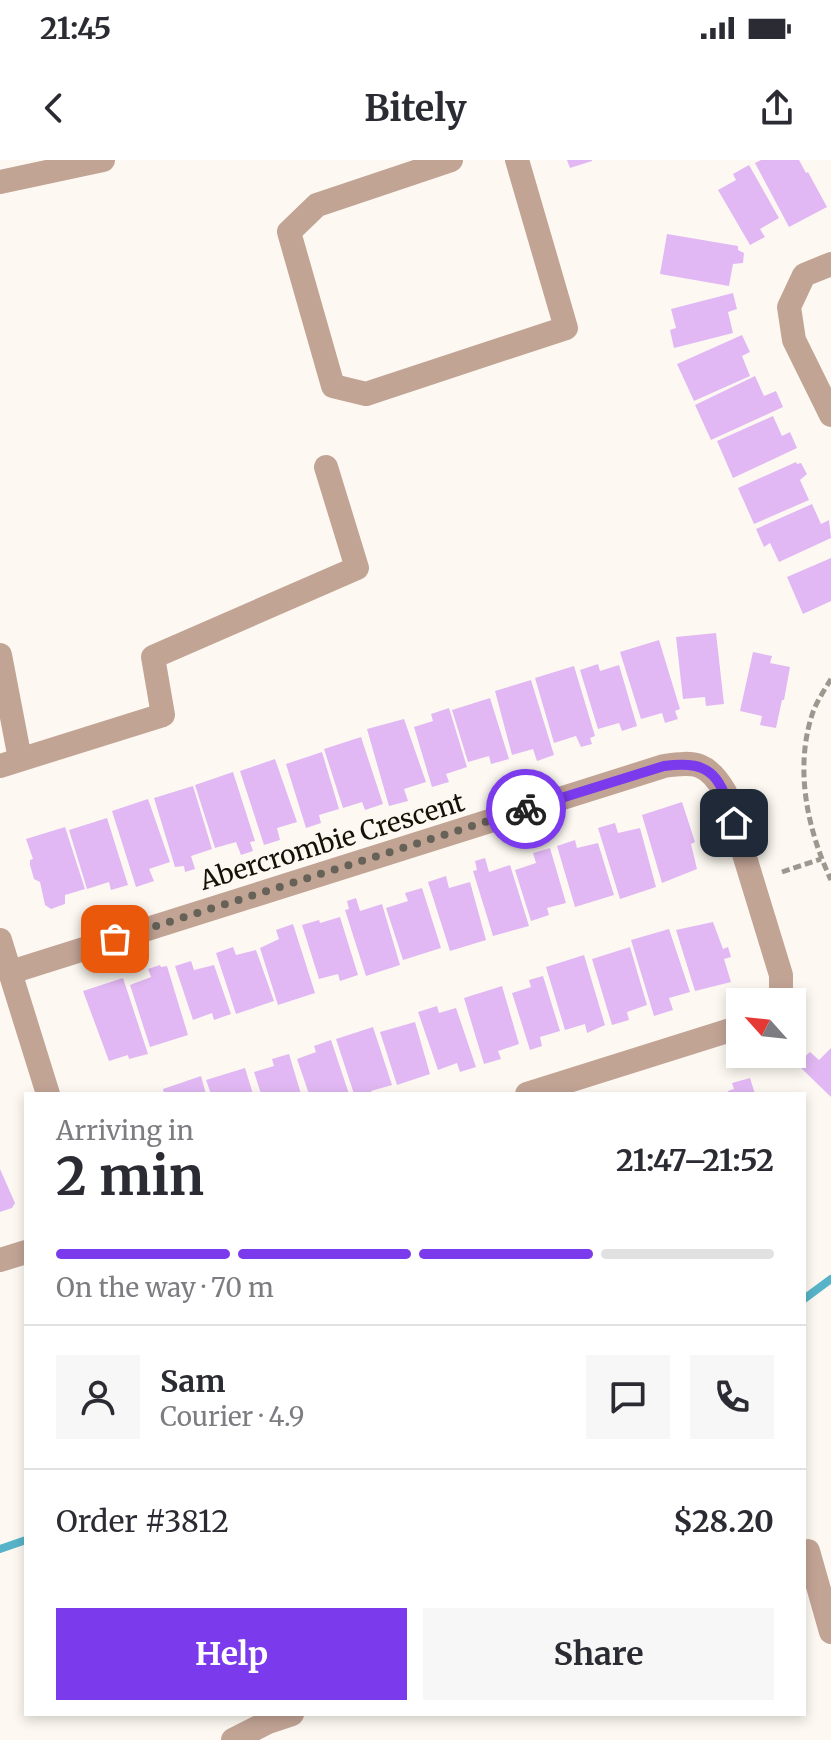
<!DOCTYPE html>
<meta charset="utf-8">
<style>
:root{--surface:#fff;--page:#f7f7f7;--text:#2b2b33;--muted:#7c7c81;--line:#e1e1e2;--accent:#7c3aed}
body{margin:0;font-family:Merriweather,serif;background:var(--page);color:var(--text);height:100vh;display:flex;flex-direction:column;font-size:30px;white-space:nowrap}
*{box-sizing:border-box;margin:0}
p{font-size:26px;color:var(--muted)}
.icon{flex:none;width:44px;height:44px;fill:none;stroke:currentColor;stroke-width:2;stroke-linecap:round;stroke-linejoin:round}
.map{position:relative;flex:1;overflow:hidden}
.sheet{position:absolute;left:24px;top:932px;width:782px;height:624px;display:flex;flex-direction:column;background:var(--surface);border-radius:0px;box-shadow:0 4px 12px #0003}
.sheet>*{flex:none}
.needle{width:52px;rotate:297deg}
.tools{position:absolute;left:726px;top:828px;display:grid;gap:16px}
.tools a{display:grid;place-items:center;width:80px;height:80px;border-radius:0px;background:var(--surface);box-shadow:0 4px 12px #0003;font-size:40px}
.pin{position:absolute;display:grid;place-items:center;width:68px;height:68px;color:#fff;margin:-34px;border-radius:16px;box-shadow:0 4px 12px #0006}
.courier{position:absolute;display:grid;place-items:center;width:80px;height:80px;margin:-40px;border:6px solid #7c3aed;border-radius:50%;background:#fff;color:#222;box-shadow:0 2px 10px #0007}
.head em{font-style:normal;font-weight:700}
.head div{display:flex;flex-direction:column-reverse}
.head{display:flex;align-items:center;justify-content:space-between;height:136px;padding:0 32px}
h1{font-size:52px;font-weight:700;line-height:60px}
.bar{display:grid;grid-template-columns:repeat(4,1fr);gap:12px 8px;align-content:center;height:96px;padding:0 32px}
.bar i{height:10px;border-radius:6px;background:var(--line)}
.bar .on{background:var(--accent)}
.bar p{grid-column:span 4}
.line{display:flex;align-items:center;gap:20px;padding:0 32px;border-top:2px solid var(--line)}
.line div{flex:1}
.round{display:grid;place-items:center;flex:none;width:84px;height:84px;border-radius:0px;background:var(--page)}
.action{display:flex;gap:16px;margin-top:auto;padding:16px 32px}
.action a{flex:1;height:92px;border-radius:0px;background:var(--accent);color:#fff;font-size:32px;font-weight:700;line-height:92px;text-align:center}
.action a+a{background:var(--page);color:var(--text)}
.status{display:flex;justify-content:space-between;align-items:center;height:56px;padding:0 40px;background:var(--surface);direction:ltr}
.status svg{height:22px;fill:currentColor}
header{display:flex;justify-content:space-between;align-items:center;height:104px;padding:0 32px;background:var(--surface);font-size:36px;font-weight:700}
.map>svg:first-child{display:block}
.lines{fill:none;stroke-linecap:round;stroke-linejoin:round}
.stream{stroke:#57b4c8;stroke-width:8}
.building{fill:#e1b8f3}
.path{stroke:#9c978f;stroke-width:5;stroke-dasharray:8 4;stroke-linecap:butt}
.minor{stroke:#c2a495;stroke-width:24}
.done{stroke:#676258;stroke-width:8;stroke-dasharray:0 14.4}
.route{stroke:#7c3aed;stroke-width:10}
.labels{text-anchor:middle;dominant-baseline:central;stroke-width:6;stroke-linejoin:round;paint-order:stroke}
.street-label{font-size:26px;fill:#161005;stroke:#fdf9f2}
</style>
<div class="status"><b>21:45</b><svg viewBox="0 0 49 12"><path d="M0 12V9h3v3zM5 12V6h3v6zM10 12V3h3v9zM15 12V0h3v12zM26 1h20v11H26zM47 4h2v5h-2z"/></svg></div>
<header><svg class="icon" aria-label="back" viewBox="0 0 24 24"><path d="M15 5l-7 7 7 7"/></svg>Bitely<svg class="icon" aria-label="share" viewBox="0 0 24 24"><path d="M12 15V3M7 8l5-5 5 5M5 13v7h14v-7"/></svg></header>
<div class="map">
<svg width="831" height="1580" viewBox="0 0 831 1580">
<rect width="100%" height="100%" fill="#fdf9f2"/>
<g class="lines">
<!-- stream -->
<g class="stream">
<path d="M804,1139L831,1119"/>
<path d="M0,1389L26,1380"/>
</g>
</g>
<!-- building -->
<g class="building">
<path d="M567,0H592V1L570,8Z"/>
<path d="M761,0H799L806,13L808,12L827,47L789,67L755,3Z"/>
<path d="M749,5L779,58L760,69L765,77L750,85L718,30L736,20L733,14Z"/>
<path d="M667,74L738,86V90L744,93L743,103L733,104L729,126L660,114Z"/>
<path d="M733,133L737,149L728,152L733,173L674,188L670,170L676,168L671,149Z"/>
<path d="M742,175L750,192L742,196L750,216L694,241L677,204Z"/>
<path d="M755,216L764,236L776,231L783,247L711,280L695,245Z"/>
<path d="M773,256L782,276L790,272L797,288L733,318L717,281Z"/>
<path d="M796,302L797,304L801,303L807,314L800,320L809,340L754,364L738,328Z"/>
<path d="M812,344L821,364L829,360L831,378L779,402L770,383L764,387L756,369Z"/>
<path d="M831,398V441L803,454L787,417Z"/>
<path d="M716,473L724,544L706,546L705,537L683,539L676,477Z"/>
<path d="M659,480L680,549L675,551L678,559L665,563L662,553L641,559L620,492Z"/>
<path d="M753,492L772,496L770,503L790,507L784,540H782L776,568L760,565L762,556L740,551Z"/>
<path d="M598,504L600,511L619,505L637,566L622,571L619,563L598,569L580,510Z"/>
<path d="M574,506L595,576L590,578L592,584L581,587L576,576L554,583L535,518Z"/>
<path d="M531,520L554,595L537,601L533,589L512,595L495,531Z"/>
<path d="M490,538L509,599L491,604L489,596L468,602L452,550Z"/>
<path d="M449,548L467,607L446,614L449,622L432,627L414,567L433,561L431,554Z"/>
<path d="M404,559L426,622L404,629L408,641L389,646L367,569Z"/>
<path d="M361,577L383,644L365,650L362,642L343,648L324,589Z"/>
<path d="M322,592L339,649L319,655L321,663L306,668L286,604Z"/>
<path d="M275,599L297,662L277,668L280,680L264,685L240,611Z"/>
<path d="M233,612L255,681L250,682L253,691L241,695L236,682L215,688L195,625Z"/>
<path d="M193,626L212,689L191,696L195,709L185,712L184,706L175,707L154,638Z"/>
<path d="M148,639L170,702L149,709L154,721L136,727L112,651Z"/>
<path d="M682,642L695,682L691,684L697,709L662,723L642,655Z"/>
<path d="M107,658L128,725L111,730L109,722L87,729L69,670Z"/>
<path d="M615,663L618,673L640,668L656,727L620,739L598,668Z"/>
<path d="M65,667L85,729L65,735V744L51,749L45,745L40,722L34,719L30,705V700L33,699L26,679Z"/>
<path d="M575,680L577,688L598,683L614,735L575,747L557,686Z"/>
<path d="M550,688L566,743L547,748L549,755L531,761L515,710L536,703L533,693Z"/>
<path d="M485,698L489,712L510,705L529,766L493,776L473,711L477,710L475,701Z"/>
<path d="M446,716L449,728L470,722L486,780L450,791L428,722Z"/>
<path d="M422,728L441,788L403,800L386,748L408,741L405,733Z"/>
<path d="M356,738L360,751L382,744L400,805L366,816L345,750L349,749L347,741Z"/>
<path d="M340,757L358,815L340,821L338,814L319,819L302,765L319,760L320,763Z"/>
<path d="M713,762L723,789L728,787L731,797L724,799L731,822L695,831L676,770Z"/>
<path d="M293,764L315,833L278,845L260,788L279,779L276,770Z"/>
<path d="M669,769L690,832L669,838L673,850L654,856L631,780Z"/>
<path d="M233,787L236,795L256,790L274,841L236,854L216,793Z"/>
<path d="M630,787L647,845L627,852L629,860L612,865L592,799Z"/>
<path d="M584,795L605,865L587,873L585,864L565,870L546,807Z"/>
<path d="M191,801L194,810L214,805L231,854L214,860L212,853L193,860L175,806Z"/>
<path d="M160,805L161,807L167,806L188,875L150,887L130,825L151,817L148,809Z"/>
<path d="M543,816L560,871L540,877L542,886L530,890L512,833L531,827L529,820Z"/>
<path d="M123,818L148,894L129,899L128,895L109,901L83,831Z"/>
<path d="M502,826L519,884L498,891L501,899L484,904L464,838Z"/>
<path d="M437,846L439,853L456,848L476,907L460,912L457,903L438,910L418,852Z"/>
<path d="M415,862L430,914L397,925L380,872Z"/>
<path d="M373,867L392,925L371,931L372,934H354L336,879Z"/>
<path d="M331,880L349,934H309L297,899L316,892L314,886Z"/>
<path d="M831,888V937L801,908L803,906L799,902L810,892L819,900Z"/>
<path d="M289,894L301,934H261L254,912L274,906L272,899Z"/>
<path d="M245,908L253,934H211L206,920Z"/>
<path d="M201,916L206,934H164L163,929Z"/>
<path d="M750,918L755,934H728V931L734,929L732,923Z"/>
<path d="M0,1009L15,1043L12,1048L0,1052Z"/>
</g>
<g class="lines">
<!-- path -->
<g class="path">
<path d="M831,519C825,529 817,541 813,552C794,607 807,669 831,720"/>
<path d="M782,712L821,699"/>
</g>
<!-- minor -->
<g class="minor">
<path d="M451,0L317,45L289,72L333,226L366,234L566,168L517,0"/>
<path d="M0,22L103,0"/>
<path d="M831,104L804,115L789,147L794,180L831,255"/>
<path d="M0,495L20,599"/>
<path d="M0,606L163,555L153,497L357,408L326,307"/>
<path d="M0,780L48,934"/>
<path d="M11,812L664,606C696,601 708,603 725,632L781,815V835L776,842"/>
<path d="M527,934L740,867"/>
<path d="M0,1100L26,1092"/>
<path d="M808,1391L831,1472"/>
<path d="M233,1580L268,1562L292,1554"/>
</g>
</g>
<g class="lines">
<!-- done -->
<path class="done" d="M115,779L526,649"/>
<!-- route -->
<path class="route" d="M526,649L664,606C714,599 721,619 734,663"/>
</g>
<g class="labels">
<!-- street labels -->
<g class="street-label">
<text transform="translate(332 681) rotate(-17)">Abercrombie Crescent</text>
</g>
</g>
</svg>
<div class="tools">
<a><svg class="needle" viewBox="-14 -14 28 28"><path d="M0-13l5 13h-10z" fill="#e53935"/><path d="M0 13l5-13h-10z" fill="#7c7c81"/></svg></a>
</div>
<div class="pin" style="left:115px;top:779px;background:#ea580c"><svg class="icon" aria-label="bag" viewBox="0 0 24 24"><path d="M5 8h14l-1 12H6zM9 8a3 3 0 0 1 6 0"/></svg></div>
<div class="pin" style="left:734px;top:663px;background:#1f2937"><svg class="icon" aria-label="home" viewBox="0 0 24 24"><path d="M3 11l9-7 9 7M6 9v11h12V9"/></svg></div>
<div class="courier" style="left:526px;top:649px"><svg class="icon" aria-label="bike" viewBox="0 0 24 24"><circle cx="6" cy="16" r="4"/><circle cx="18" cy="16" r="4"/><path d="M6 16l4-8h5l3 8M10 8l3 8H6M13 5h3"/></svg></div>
<section class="sheet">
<div class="head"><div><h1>2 min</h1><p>Arriving in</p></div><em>21:47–21:52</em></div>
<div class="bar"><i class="on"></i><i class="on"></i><i class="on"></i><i></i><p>On the way · 70 m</p></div>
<div class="line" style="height:144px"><a class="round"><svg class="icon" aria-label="person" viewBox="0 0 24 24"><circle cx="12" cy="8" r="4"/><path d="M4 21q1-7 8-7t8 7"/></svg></a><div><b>Sam</b><p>Courier · 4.9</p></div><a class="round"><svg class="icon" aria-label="chat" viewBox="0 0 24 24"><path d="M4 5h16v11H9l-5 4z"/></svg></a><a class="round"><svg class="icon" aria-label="phone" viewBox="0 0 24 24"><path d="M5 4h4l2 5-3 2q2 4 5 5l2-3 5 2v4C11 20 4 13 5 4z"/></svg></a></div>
<div class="line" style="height:104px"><div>Order #3812</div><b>$28.20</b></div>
<div class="action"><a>Help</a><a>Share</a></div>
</section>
</div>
